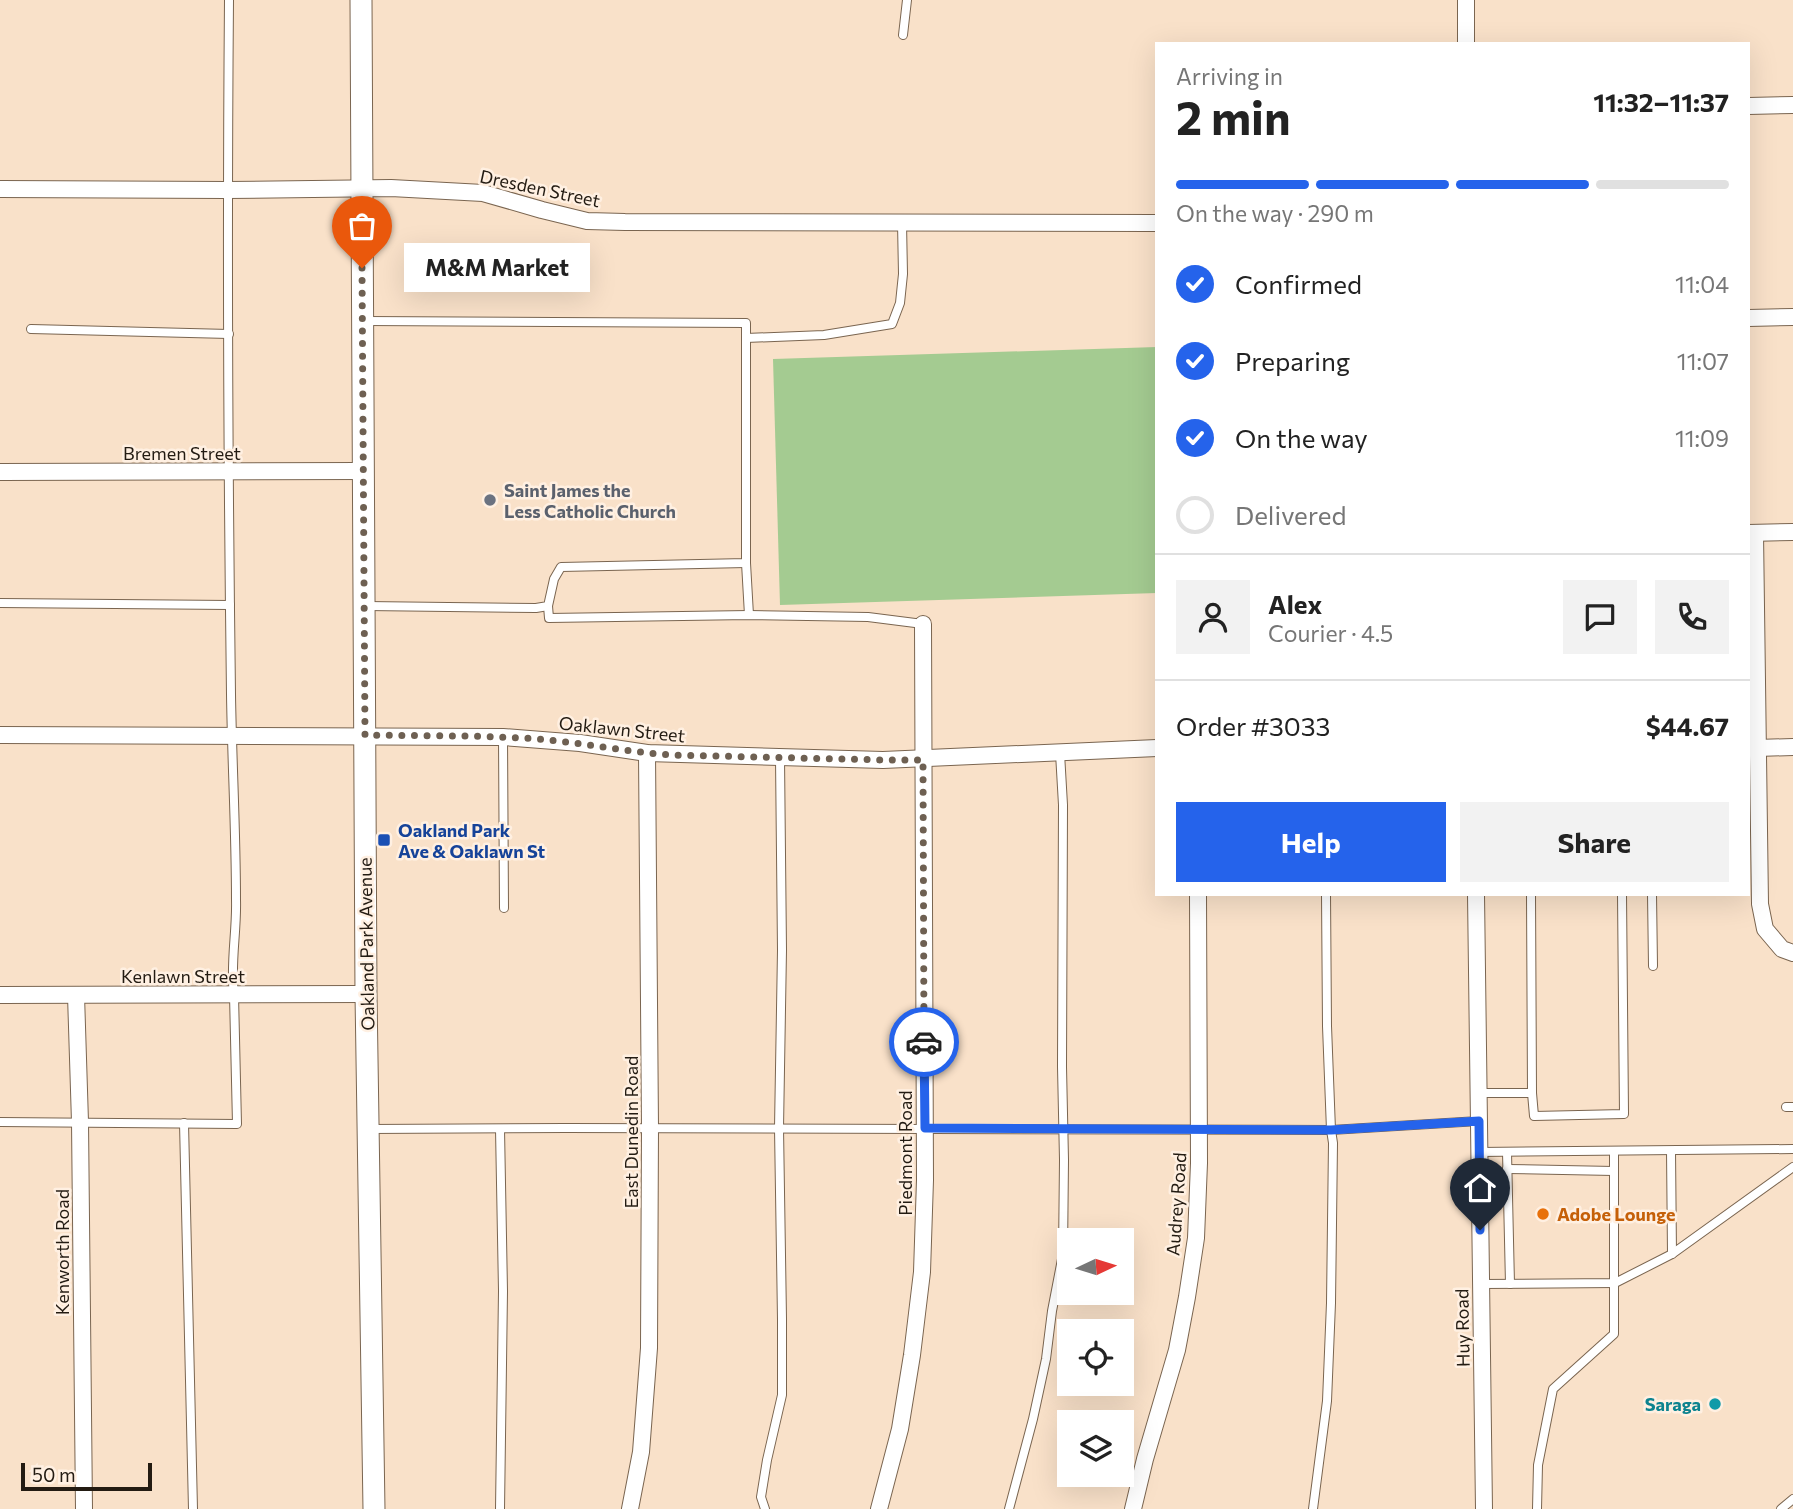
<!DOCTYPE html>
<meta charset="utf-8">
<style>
:root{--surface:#fff;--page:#f2f2f2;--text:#222;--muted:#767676;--line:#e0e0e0;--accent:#2563eb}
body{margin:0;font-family:Commissioner,sans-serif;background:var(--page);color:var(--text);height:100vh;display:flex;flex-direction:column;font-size:26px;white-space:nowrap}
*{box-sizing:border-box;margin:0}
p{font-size:23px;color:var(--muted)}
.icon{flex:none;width:38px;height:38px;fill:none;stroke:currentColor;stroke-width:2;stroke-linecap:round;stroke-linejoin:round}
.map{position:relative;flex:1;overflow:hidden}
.side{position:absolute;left:1155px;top:42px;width:595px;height:854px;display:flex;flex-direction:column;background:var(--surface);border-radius:0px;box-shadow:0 7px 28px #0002}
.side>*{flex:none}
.needle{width:46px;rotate:86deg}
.fabs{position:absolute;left:1057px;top:1228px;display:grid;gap:14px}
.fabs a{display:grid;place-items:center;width:77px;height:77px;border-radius:0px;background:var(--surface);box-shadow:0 7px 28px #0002;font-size:35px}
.scale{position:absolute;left:21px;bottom:18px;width:131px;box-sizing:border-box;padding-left:7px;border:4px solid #231b12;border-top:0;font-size:19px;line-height:24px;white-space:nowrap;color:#231b12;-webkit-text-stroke:5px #fff0e2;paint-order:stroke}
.pin{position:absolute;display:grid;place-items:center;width:60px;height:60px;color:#fff;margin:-72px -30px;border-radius:50% 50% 50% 0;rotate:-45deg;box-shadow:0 0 7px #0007}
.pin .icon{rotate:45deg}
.courier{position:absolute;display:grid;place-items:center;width:70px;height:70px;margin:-35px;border:5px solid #2563eb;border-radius:50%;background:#fff;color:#222;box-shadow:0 2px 9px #0007}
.bubble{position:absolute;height:49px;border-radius:0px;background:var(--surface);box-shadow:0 7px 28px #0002;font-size:23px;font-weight:700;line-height:49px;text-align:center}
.headline em{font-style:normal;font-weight:700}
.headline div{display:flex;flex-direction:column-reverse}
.headline{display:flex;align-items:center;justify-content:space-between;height:119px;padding:0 21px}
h1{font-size:46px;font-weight:700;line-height:52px}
.bar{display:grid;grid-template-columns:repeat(4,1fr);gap:10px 7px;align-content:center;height:84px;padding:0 21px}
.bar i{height:9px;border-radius:5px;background:var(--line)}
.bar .current{background:var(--accent)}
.bar p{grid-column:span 4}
.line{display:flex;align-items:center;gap:18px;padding:0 21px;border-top:2px solid var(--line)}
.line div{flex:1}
.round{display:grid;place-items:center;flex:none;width:74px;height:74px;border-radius:0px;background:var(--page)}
ol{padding:0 21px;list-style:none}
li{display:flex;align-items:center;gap:21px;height:77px}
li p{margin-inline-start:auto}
li .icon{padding:7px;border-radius:50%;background:var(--accent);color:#fff;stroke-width:4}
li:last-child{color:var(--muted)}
li i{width:38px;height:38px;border:4px solid var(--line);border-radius:50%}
.primary-button{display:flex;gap:14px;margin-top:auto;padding:14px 21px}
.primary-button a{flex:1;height:80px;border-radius:0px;background:var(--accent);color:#fff;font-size:28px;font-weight:700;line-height:80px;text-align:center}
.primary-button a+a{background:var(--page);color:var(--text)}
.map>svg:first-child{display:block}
.green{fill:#a4cb91}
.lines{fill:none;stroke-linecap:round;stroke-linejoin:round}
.lane-casing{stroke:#7a6550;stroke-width:10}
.street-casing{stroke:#7a6550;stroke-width:18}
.secondary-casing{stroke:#7a6550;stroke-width:23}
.lane{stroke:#fff;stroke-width:8}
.street{stroke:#fff;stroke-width:16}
.secondary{stroke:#fff;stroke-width:21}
.done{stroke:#6e6052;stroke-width:7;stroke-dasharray:0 12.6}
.route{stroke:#2563eb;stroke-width:9}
.worship-dot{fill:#6b7280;stroke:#fff0e2;stroke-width:2.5}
.transit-dot{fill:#1a4fb4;stroke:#fff0e2;stroke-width:2.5}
.food-dot{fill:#e8710a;stroke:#fff0e2;stroke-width:2.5}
.culture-dot{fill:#0f9aa8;stroke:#fff0e2;stroke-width:2.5}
.labels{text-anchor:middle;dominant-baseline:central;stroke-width:5;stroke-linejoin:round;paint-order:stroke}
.street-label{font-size:18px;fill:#231b12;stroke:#fff0e2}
.worship-label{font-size:18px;font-weight:bold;fill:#5b616d;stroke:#fff0e2;text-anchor:start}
.transit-label{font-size:18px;font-weight:bold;fill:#164399;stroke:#fff0e2;text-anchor:start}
.food-label{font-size:18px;font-weight:bold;fill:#c56008;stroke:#fff0e2;text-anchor:start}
.culture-label{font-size:18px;font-weight:bold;fill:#0d838f;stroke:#fff0e2;text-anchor:end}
</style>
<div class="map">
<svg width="1793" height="1509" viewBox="0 0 1793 1509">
<rect width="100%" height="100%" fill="#f9e1c9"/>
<!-- green -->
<path class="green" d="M1157,347V593L780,605L773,359Z"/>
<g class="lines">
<defs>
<g id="lane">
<path d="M903,35L907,0"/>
<path d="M365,321L746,323V563L561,567L554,579L548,606L536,608L366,606"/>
<path d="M31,329L229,334"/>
<path d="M746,338L824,335L892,324L900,303L903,274L902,223"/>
<path d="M746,563L749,615"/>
<path d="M0,603L230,605"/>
<path d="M548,606L549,618L749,615L868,617L923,624"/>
<path d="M503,737L504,908"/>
<path d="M1652,894L1653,966"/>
<path d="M1479,1093H1532L1531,894"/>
<path d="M1532,1093L1534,1116L1624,1114L1622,894"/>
<path d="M1786,1107H1793"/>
<path d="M0,1122L237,1124L234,995C230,963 237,932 236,900C236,831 232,763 231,694C228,463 227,231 229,0"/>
<path d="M184,1123L193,1509"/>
<path d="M369,1129L566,1128L1331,1130L1327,1026L1326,894"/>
<path d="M1671,1151L1672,1254"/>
<path d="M1479,1152L1793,1149"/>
<path d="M1507,1152L1510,1284"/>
<path d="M1507,1169L1614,1171"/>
<path d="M1481,1284L1615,1283L1672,1254L1793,1167"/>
<path d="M500,1509L503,1291L500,1129"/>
<path d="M765,1509L761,1497L767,1460L782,1395V1319L779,1128L782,950L780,758"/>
<path d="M1009,1509L1033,1419L1046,1359L1052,1311L1063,1254L1064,1160L1062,1067L1063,805L1060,753"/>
<path d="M1313,1509L1327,1401L1331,1303L1333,1143L1331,1130L1479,1121"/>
<path d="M1537,1509L1538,1465L1553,1389L1614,1334V1151"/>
<path d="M1781,1509L1793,1499"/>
</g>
<g id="street">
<path d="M1466,0V44"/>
<path d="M1748,106L1793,105"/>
<path d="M0,189L227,190L391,188L483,193L542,210L587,221L625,222L1157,223"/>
<path d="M1748,318L1793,317"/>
<path d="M0,472L364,471"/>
<path d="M1748,533L1793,532"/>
<path d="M1755,533L1760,904L1765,929L1782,949L1793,953"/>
<path d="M0,735L503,737L580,743L647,753L883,760L1157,748"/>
<path d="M1757,748L1793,747"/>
<path d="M1476,894L1484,1509"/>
<path d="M0,995L366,994"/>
<path d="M76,995L80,1122L84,1509"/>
<path d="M630,1509L641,1452L649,1348L650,1128L647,753"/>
<path d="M879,1509L900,1429L912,1355L922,1272L925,1180L923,624"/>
<path d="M1133,1509L1145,1459L1177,1350L1187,1297L1196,1238L1199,1163L1198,894"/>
</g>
<path id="secondary" d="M361,0L366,994L374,1509"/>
</defs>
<!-- lane casing -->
<use href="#lane" class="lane-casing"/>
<!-- street casing -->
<use href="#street" class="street-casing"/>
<!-- secondary casing -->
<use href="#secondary" class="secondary-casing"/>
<!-- lane -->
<use href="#lane" class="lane"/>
<!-- street -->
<use href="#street" class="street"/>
<!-- secondary -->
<use href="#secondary" class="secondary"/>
</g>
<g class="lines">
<!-- done -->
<path class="done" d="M362,268L365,735C422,736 480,735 538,739C583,743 627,752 672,755L883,760H923L924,1042"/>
<!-- route -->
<path class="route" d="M924,1042L925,1128L1331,1130L1479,1121L1480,1230"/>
</g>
<!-- markers -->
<circle class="worship-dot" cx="490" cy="500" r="7"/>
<rect class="transit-dot" x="377" y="833" width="14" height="14" rx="3.5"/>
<circle class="food-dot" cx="1543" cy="1214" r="7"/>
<circle class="culture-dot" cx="1715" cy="1404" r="7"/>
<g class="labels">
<!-- street labels -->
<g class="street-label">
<text transform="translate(540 188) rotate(12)">Dresden Street</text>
<text x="182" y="453">Bremen Street</text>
<text transform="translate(622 729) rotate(6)">Oaklawn Street</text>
<text transform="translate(366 944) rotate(-91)">Oakland Park Avenue</text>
<text x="183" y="976">Kenlawn Street</text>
<text transform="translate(631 1132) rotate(-90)">East Dunedin Road</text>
<text transform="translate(905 1153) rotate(-90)">Piedmont Road</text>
<text transform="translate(1176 1204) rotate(-86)">Audrey Road</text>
<text transform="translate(62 1252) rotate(-90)">Kenworth Road</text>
<text transform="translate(1462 1328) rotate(-91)">Huy Road</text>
</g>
<!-- worship labels -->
<g class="worship-label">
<text x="504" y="490">Saint James the<tspan x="504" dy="21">Less Catholic Church</tspan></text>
</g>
<!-- transit labels -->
<g class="transit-label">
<text x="398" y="830">Oakland Park<tspan x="398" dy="21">Ave &amp; Oaklawn St</tspan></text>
</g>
<!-- food labels -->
<g class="food-label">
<text x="1557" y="1214">Adobe Lounge</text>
</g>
<!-- culture labels -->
<g class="culture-label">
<text x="1701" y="1404">Saraga</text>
</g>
</g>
</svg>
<div class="fabs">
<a><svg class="needle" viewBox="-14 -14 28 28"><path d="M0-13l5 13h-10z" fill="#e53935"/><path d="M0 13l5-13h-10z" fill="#767676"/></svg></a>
<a><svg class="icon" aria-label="locate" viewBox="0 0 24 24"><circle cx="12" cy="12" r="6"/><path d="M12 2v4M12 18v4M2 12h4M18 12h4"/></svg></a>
<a><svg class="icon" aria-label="layers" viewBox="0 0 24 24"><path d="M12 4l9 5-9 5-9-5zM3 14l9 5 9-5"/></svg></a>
</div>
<div class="scale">50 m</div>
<div class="pin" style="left:362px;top:268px;background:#ea580c"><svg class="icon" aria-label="bag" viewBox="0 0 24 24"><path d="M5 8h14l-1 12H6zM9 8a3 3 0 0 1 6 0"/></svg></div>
<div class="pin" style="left:1480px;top:1230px;background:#1f2937"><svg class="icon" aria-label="home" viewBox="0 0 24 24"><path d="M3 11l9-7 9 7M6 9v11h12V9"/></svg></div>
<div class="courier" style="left:924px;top:1042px"><svg class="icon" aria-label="car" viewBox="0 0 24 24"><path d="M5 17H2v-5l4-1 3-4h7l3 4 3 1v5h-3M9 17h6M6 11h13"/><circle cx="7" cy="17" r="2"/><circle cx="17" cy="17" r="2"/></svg></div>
<div class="bubble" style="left:404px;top:243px;width:186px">M&amp;M Market</div>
<section class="side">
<div class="headline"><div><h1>2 min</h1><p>Arriving in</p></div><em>11:32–11:37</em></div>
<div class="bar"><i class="current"></i><i class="current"></i><i class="current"></i><i></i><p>On the way · 290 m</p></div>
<ol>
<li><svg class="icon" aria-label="check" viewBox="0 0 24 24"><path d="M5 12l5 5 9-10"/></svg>Confirmed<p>11:04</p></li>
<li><svg class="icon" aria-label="check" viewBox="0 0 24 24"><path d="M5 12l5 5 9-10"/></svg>Preparing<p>11:07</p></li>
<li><svg class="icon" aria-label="check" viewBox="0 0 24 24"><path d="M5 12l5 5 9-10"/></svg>On the way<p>11:09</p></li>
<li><i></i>Delivered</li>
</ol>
<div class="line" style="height:126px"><a class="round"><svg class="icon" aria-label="person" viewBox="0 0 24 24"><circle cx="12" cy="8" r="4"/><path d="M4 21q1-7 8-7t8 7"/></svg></a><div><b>Alex</b><p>Courier · 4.5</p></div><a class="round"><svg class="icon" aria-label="chat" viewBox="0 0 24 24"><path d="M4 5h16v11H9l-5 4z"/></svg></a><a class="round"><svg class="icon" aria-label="phone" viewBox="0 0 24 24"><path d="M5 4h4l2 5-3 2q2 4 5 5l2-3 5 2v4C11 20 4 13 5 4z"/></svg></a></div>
<div class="line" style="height:91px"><div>Order #3033</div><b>$44.67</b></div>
<div class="primary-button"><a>Help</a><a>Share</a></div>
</section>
</div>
